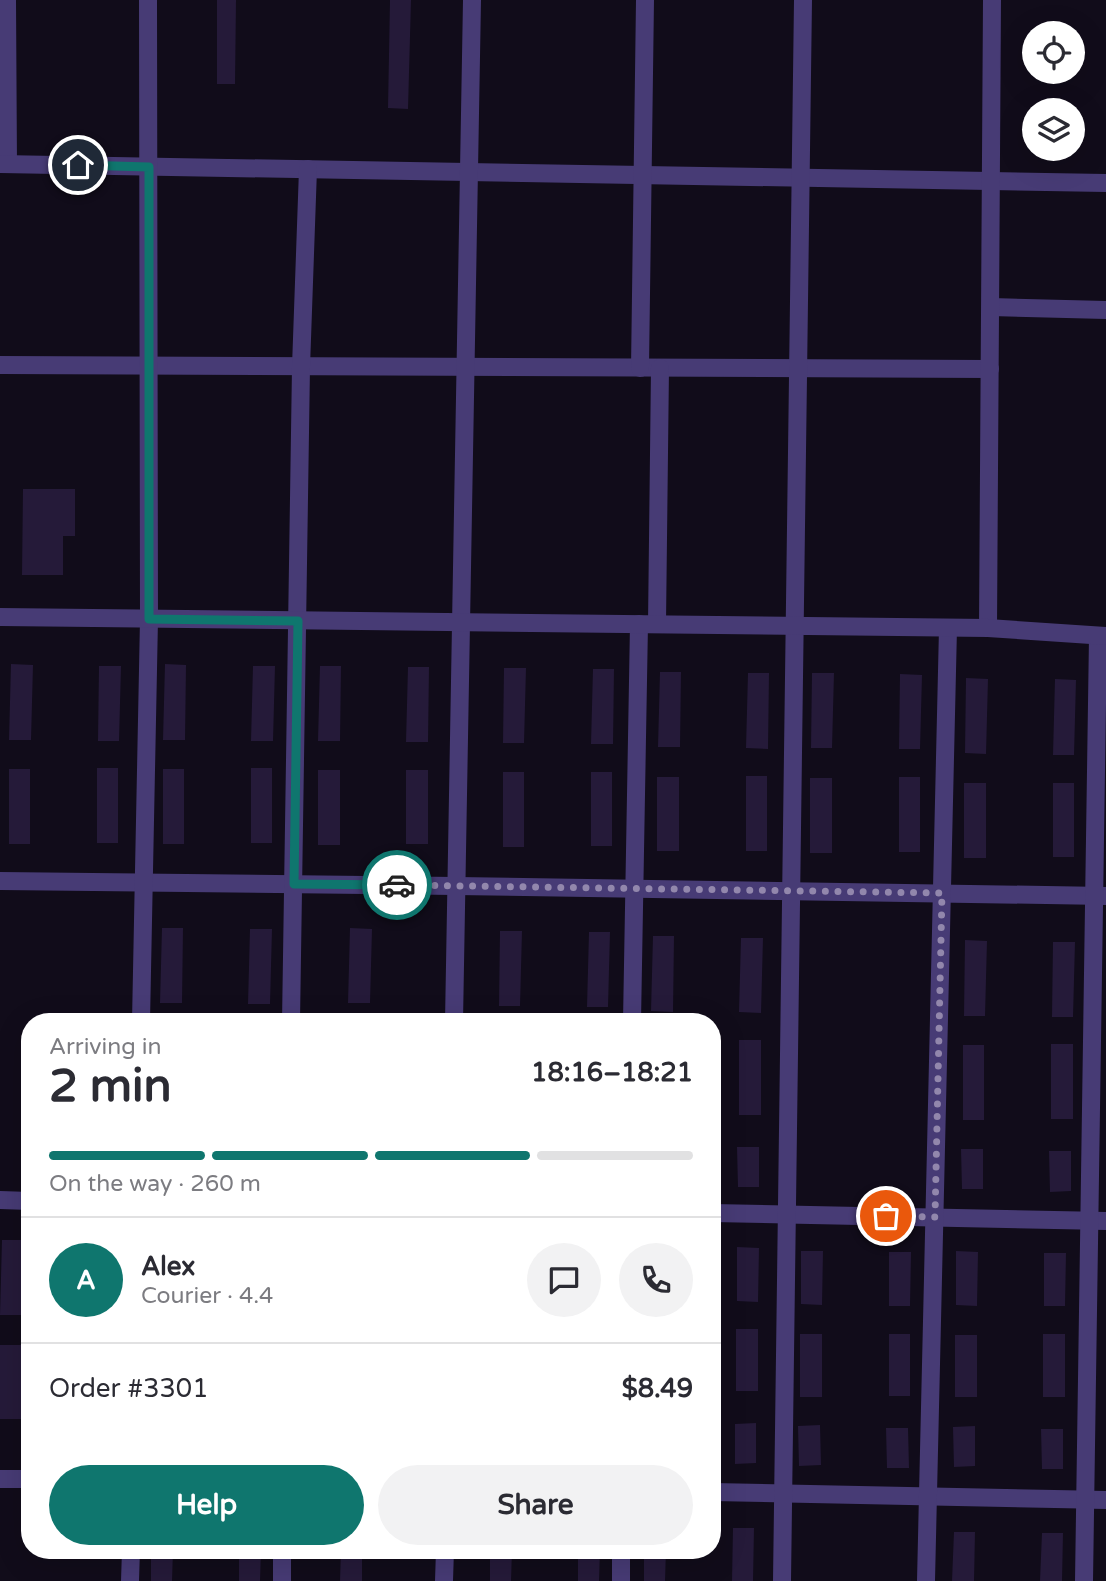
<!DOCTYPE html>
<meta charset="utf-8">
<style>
:root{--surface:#fff;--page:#f2f2f3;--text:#2b2b33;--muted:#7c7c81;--line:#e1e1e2;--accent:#0f766e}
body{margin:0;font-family:"Varela Round",sans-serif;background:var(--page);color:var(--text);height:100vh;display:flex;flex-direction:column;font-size:26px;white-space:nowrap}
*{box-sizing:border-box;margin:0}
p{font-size:23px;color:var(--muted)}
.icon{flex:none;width:38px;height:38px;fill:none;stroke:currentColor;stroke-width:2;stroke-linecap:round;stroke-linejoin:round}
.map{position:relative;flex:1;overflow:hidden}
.side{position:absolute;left:21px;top:1013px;width:700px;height:546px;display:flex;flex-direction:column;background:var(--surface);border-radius:28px;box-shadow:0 7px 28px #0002}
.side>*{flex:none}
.controls{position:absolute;left:1022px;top:21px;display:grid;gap:14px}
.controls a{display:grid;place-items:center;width:63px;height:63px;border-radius:50%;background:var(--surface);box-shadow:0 7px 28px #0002;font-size:35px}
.pin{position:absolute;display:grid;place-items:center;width:60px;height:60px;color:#fff;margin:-30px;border:4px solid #fff;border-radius:50%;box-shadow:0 2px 7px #0007}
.courier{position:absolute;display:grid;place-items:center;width:70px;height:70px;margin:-35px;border:5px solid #0f766e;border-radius:50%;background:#fff;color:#222;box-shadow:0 2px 9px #0007}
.overview em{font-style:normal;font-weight:800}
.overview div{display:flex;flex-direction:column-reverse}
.overview{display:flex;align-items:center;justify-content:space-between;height:119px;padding:0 28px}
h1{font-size:46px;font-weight:800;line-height:52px}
.bar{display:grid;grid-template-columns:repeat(4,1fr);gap:10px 7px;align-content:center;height:84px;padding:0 28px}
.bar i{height:9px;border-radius:5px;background:var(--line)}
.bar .current{background:var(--accent)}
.bar p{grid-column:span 4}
.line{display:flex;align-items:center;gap:18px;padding:0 28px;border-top:2px solid var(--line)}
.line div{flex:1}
.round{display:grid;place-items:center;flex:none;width:74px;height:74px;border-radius:37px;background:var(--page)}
.primary-button{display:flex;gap:14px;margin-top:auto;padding:14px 28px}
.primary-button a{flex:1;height:80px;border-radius:42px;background:var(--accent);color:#fff;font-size:28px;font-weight:800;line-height:80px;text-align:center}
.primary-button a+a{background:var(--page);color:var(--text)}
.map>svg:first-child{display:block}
.building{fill:#251a39}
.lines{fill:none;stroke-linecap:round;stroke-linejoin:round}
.minor{stroke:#473b75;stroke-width:18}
.tertiary{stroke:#473b75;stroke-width:18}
.done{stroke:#9287ac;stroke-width:7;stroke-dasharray:0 12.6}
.route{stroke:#0f766e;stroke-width:9}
</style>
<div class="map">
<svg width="1106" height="1581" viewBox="0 0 1106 1581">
<rect width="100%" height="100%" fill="#110c1a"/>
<!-- building -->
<g class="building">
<path d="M217,0H236L235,84H217Z"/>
<path d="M390,0H411L408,109L388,108Z"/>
<path d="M23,489H75V536H63V575H22Z"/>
<path d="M11,664L33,665L31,740H9Z"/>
<path d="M165,664L186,665L185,740H163Z"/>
<path d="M99,666H121L119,741H98Z"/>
<path d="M253,666H275L273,741H251Z"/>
<path d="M320,666H341L340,741H318Z"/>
<path d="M408,667H429L428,742H406Z"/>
<path d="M504,668H526L524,743H503Z"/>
<path d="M593,669H614L613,744H591Z"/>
<path d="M660,672H681L680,747H658Z"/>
<path d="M748,673H769L768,749L746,748Z"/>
<path d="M812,673H834L832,748H811Z"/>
<path d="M900,674L922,675L920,749H899Z"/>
<path d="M966,678L988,679L986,754L965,753Z"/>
<path d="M1055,679L1076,680L1074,755H1053Z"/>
<rect x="97" y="768" width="21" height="75"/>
<rect x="251" y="768" width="21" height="75"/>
<rect x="9" y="769" width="21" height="75"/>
<rect x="163" y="769" width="21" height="75"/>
<rect x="318" y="770" width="22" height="75"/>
<rect x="406" y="770" width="22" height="74"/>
<rect x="503" y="772" width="21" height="75"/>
<rect x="591" y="772" width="21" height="74"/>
<rect x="746" y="776" width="21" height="75"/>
<rect x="657" y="777" width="22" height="74"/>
<rect x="899" y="777" width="21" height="75"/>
<rect x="810" y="778" width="22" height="75"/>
<rect x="964" y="783" width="22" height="75"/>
<rect x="1053" y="783" width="21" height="74"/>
<path d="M162,928H183L182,1003H160Z"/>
<path d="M350,928L372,929L370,1003H348Z"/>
<path d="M250,929H272L270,1004H248Z"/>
<path d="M500,931H522L520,1006H499Z"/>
<path d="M589,932H610L608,1007H587Z"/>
<path d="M653,936H674L673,1012L651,1011Z"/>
<path d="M741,938H763L761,1013L739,1012Z"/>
<path d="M965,940L987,941L985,1016H964Z"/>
<path d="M1053,942H1075L1073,1017H1052Z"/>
<rect x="739" y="1040" width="22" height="75"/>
<rect x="1051" y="1044" width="22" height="75"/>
<rect x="963" y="1045" width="21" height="75"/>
<path d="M737,1147H759V1187H738Z"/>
<path d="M961,1149H983V1189H962Z"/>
<path d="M1049,1151H1071V1191L1050,1192Z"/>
<path d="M2,1240H23L21,1315H0Z"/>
<path d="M737,1247L759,1248L758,1302L737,1301Z"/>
<path d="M801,1251H823L822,1305L801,1304Z"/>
<path d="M956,1251L978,1252L977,1306L956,1305Z"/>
<path d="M889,1252H911L910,1306H889Z"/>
<path d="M1044,1253H1066L1065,1306H1044Z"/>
<rect x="736" y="1329" width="22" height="62"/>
<rect x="800" y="1334" width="22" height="63"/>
<rect x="889" y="1334" width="21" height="62"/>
<rect x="1043" y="1334" width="22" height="63"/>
<rect x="955" y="1335" width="22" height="62"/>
<rect x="0" y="1345" width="21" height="74"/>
<path d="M756,1423V1463L735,1464V1424Z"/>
<path d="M820,1425L821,1465L799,1466L798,1426Z"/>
<path d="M975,1426V1466L954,1467L953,1427Z"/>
<path d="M886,1428H908L909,1468H887Z"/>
<path d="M1041,1429H1063V1469H1042Z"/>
<path d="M733,1528H754L753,1581H732Z"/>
<path d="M954,1532H975L974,1581H952Z"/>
<path d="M1042,1533H1063L1062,1581H1040Z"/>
<path d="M151,1550H173L172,1581H151Z"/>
<path d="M239,1550H261L260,1581H239Z"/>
<path d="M341,1550H362V1581H340Z"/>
<path d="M490,1550H512L511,1581H490Z"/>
<path d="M578,1550H600L599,1581H578Z"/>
<path d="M644,1550H666L665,1581H644Z"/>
</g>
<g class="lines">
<!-- minor -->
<g class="minor">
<path d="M7,0L8,164"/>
<path d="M0,164L1106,183"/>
<path d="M991,307L1106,310"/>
<path d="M0,365L990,369"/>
<path d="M640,368L645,0"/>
<path d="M657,624L660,368"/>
<path d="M988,628L992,0"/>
<path d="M0,881L456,886L1106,896"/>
<path d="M141,1022L149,619L148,0"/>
<path d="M291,1022L301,367L308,169"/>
<path d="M454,1022L472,0"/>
<path d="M632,1022L639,624"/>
<path d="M0,1200L30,1201"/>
<path d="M712,1213L1106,1221"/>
<path d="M0,1479H30"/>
<path d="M712,1492L1106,1500"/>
<path d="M130,1581L131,1550"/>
<path d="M282,1581V1550"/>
<path d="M444,1581L445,1550"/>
<path d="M621,1581V1550"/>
<path d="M782,1581L803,0"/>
<path d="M926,1581L948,628"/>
<path d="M1084,1581L1098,636"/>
</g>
<!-- tertiary -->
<path class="tertiary" d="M0,617L988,628L1106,636"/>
</g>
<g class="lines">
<!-- done -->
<path class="done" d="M397,885L942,893L935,1217L886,1216"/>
<!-- route -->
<path class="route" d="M78,165L149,167V619L298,621L294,884L397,885"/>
</g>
</svg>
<div class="controls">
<a><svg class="icon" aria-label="locate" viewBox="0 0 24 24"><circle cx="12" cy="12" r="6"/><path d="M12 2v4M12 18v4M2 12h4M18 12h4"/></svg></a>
<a><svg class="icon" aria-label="layers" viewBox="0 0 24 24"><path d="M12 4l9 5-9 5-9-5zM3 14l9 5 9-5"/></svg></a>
</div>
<div class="pin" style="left:886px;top:1216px;background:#ea580c"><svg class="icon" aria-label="bag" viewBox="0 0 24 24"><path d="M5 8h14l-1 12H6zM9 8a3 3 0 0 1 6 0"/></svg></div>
<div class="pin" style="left:78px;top:165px;background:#1f2937"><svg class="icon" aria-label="home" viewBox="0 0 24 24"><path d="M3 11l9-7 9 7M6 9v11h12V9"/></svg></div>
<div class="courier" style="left:397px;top:885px"><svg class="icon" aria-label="car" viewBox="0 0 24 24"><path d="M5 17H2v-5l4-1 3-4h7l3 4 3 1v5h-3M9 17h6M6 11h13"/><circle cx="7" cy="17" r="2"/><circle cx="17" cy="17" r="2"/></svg></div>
<section class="side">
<div class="overview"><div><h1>2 min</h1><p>Arriving in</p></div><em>18:16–18:21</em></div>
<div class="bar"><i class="current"></i><i class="current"></i><i class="current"></i><i></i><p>On the way · 260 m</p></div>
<div class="line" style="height:126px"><b class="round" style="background:var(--accent);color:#fff">A</b><div><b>Alex</b><p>Courier · 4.4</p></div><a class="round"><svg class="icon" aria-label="chat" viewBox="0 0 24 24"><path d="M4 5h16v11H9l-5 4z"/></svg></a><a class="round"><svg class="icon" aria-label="phone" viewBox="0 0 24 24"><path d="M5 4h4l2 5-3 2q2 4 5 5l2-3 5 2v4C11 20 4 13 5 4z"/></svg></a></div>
<div class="line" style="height:91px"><div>Order #3301</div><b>$8.49</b></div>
<div class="primary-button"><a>Help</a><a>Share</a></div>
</section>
</div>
